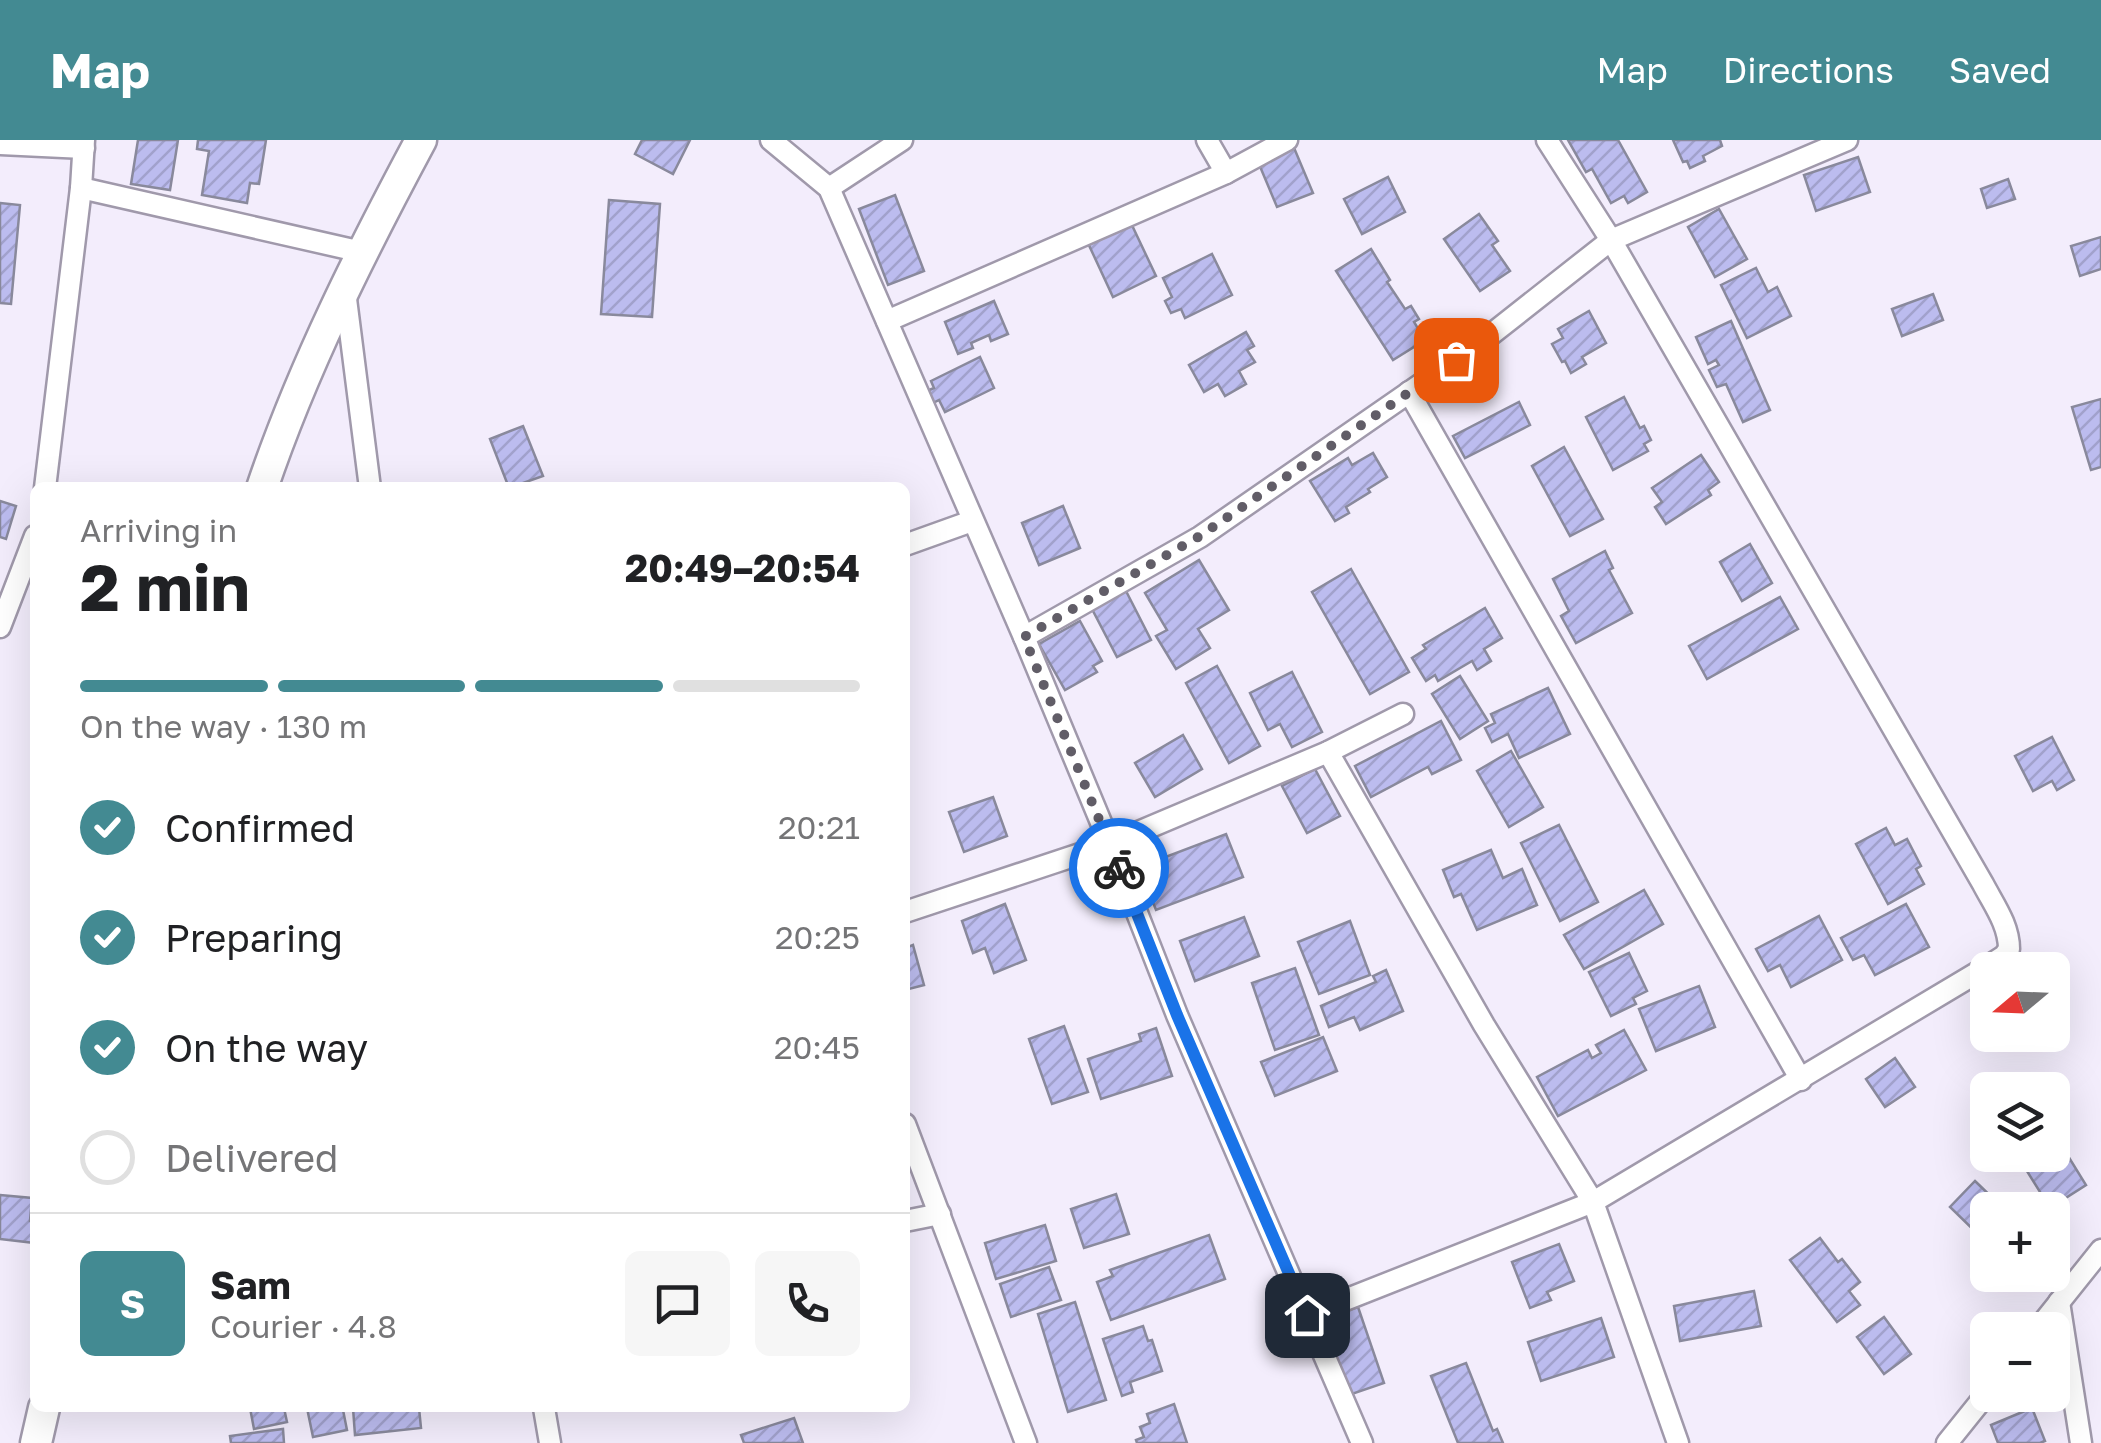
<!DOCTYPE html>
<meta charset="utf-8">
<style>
:root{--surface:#fff;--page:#f6f6f6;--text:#202124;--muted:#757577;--line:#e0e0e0;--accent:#438a92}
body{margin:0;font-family:"Golos Text",sans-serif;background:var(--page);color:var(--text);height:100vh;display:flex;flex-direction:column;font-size:38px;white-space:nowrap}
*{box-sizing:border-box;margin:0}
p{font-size:32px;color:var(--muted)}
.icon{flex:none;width:55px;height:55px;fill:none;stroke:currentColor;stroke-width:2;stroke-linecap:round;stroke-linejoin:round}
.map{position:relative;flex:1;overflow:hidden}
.panel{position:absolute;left:30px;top:342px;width:880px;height:930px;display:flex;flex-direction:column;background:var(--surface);border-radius:15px;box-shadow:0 10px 40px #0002}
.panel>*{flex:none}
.needle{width:65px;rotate:251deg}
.tools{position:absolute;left:1970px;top:812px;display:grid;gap:20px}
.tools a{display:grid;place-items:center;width:100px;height:100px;border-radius:15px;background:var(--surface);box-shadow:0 10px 40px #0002;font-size:50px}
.pin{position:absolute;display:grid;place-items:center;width:85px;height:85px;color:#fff;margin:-42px;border-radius:20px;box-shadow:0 5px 15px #0006}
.courier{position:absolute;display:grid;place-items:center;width:100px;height:100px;margin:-50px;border:8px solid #1a73e8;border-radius:50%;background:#fff;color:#222;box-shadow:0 2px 12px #0007}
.overview em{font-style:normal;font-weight:700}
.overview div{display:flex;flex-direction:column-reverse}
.overview{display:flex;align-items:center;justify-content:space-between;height:170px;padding:0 50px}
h1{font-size:65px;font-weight:700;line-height:75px}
.bar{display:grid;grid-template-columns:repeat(4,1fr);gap:15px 10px;align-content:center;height:120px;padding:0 50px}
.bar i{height:12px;border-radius:8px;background:var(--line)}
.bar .on{background:var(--accent)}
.bar p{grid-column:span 4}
.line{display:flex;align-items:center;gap:25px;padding:0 50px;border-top:2px solid var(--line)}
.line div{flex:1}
.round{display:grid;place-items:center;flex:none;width:105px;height:105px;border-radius:15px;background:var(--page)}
ol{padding:0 50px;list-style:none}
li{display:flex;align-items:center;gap:30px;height:110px}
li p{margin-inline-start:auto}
li .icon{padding:10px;border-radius:50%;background:var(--accent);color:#fff;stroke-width:4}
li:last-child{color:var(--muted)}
li i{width:55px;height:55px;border:5px solid var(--line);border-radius:50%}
header{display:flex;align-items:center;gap:60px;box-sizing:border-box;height:140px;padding:0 50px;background:var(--accent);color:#fff}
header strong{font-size:48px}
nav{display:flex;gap:55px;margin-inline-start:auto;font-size:35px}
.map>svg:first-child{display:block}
.building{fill:url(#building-hatch);stroke:#89899c;stroke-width:2.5}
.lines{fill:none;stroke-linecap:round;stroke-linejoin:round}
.street-casing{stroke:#a099ab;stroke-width:25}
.secondary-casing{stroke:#a099ab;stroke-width:35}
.street{stroke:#fff;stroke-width:20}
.secondary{stroke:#fff;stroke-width:30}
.done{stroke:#615d67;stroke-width:10;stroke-dasharray:0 18}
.route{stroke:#1a73e8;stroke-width:12}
</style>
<header>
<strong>Map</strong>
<nav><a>Map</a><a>Directions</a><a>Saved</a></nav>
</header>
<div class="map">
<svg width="2101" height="1303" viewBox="0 0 2101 1303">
<defs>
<pattern id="building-hatch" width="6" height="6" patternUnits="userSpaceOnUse" patternTransform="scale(2.5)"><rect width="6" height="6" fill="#bcbcef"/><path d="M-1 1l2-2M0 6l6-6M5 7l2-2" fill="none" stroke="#a1a1cc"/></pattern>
</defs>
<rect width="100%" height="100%" fill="#f3edfc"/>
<!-- building -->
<g class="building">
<path d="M138,0H178L170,50L131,44Z"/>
<path d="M198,0H266L259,44L250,43L247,63L202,55L209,11L197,9Z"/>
<path d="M642,0H690L673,34L635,14Z"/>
<path d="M1568,0H1618L1647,52L1628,63L1624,56L1611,63L1592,29L1586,32Z"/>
<path d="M1673,0H1720L1722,6L1703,16L1705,21L1690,28L1687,21L1683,22Z"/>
<path d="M1292,3L1313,53L1277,67L1256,17Z"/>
<path d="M1858,17L1870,52L1816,71L1804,35Z"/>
<path d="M1388,37L1405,72L1362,94L1344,59Z"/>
<path d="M2008,39L2015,59L1987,68L1981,49Z"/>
<path d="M895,55L924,131L888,145L859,69Z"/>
<path d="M609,60L660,64L652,177L601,174Z"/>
<path d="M0,63L20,65L11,164L0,163Z"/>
<path d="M1719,69L1747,119L1715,137L1688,87Z"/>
<path d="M1479,74L1498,101L1492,105L1510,131L1480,151L1444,99Z"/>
<path d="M1130,81L1156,136L1113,157L1087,101Z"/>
<path d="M2101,97V129L2080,136L2071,106Z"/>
<path d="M1371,109L1390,140L1387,142L1405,169L1411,166L1419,179L1414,182L1425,200L1393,220L1336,131Z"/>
<path d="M1212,114L1232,155L1185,178L1181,169L1171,173L1165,161L1172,157L1163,138Z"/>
<path d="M1756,128L1768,152L1777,147L1791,176L1747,198L1721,145Z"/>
<path d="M1933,154L1943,180L1902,196L1892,169Z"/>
<path d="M994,161L1008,194L991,201L989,195L971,203L973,208L958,214L945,182Z"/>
<path d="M1589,171L1606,203L1582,217L1586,224L1571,233L1565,221L1562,222L1552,204L1563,198L1558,189Z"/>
<path d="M1731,181L1770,270L1743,282L1726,244L1717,247L1709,230L1719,225L1716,220L1708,224L1696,197Z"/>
<path d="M1246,192L1254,206L1247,210L1255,222L1239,231L1246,244L1225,256L1218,244L1204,252L1189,225Z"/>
<path d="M980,217L994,248L945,272L939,260L933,263L927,251L934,248L931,241Z"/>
<path d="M1624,257L1640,288L1644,286L1651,300L1644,304L1648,311L1613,330L1586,277Z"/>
<path d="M2101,259V327L2091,330L2072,267Z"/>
<path d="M1519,262L1530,285L1465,318L1453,296Z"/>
<path d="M523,286L543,336L509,348L490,299Z"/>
<path d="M1564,307L1603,379L1570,396L1532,326Z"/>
<path d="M1373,313L1387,337L1368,349L1370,352L1346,367L1349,373L1335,381L1310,341L1348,318L1352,325Z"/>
<path d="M1701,315L1719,342L1708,350L1711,355L1666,384L1655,367L1662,362L1652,348Z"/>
<path d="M0,361L16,366L6,399L0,397Z"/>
<path d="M1063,366L1080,408L1039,425L1022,383Z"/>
<path d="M1750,404L1772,443L1742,461L1720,422Z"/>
<path d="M1605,411L1613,428L1609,430L1632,473L1576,503L1561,476L1569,471L1553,439Z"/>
<path d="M1199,420L1229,470L1198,489L1210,508L1176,529L1156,496L1167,490L1145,453Z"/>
<path d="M1351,429L1409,532L1370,554L1312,452Z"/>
<path d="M1126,451L1151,500L1117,517L1092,469Z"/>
<path d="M1780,457L1798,489L1707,539L1689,506Z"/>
<path d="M1485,468L1502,498L1484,509L1491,521L1477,530L1472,521L1438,541L1435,535L1426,541L1412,518L1426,509L1423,505Z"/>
<path d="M1080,481L1102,521L1093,526L1097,532L1065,550L1039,504Z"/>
<path d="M1217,526L1260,606L1229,623L1186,543Z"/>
<path d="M1292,532L1322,592L1292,607L1280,584L1268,590L1250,553Z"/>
<path d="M1460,536L1488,581L1460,599L1432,554Z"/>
<path d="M1548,548L1570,594L1519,618L1508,594L1492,602L1485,588L1495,583L1491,574Z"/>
<path d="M1441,581L1461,620L1432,634L1428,627L1371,657L1355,626Z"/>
<path d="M1183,595L1202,629L1155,657L1135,623Z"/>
<path d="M2052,597L2074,640L2057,650L2052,641L2033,651L2015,616Z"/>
<path d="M1511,611L1543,667L1509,687L1477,631Z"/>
<path d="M1315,629L1340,676L1307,693L1282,646Z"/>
<path d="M993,657L1007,696L964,712L949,672Z"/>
<path d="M1559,685L1598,762L1560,781L1521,703Z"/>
<path d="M1886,688L1895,705L1907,699L1921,726L1916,729L1924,744L1888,764L1856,704Z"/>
<path d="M1226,694L1243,737L1156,770L1139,727Z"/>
<path d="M1491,710L1503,738L1522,729L1537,765L1477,790L1461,754L1454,757L1443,730Z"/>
<path d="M1644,750L1663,784L1584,829L1564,795Z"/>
<path d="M1005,764L1026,820L994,833L985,808L973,813L962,781Z"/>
<path d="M1906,764L1929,807L1875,835L1864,815L1853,820L1841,798Z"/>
<path d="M1819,776L1842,820L1791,847L1780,825L1768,831L1756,809Z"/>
<path d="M1244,777L1259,816L1195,841L1180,801Z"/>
<path d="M1350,781L1370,835L1319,854L1298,802Z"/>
<path d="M913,805L924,845L905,850V808Z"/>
<path d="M1629,813L1647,851L1633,858L1636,864L1611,876L1589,832Z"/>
<path d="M1295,828L1319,895L1275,910L1252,843Z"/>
<path d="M1386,830L1403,871L1360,890L1354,877L1329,887L1321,866L1376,842L1373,836Z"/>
<path d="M1699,846L1715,887L1656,911L1639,869Z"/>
<path d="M1064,886L1088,952L1052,964L1029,899Z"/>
<path d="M1156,888L1172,936L1101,959L1088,919L1141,901L1139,894Z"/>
<path d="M1624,890L1646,930L1558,976L1537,937L1588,910L1592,918L1601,913L1596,905Z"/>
<path d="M1323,897L1337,931L1275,956L1261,922Z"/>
<path d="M1895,918L1915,947L1885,967L1866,939Z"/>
<path d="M2052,990L2086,1045L2050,1068L2017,1015H2052Z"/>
<path d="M1975,1041L2004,1069L1988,1070V1104L1950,1067Z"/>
<path d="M1116,1054L1129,1094L1084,1108L1071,1069Z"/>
<path d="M0,1055L32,1058L30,1081L35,1082V1103L0,1099Z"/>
<path d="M1045,1085L1056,1121L996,1139L985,1103Z"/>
<path d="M1209,1095L1225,1139L1111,1180L1097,1142L1113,1136L1110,1130Z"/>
<path d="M1820,1098L1838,1122L1842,1119L1860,1142L1849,1151L1860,1165L1837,1182L1790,1120Z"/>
<path d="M1559,1104L1574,1141L1547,1152L1551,1160L1530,1168L1512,1122Z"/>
<path d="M1049,1127L1061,1160L1011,1177L1000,1144Z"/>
<path d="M1754,1151L1761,1186L1680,1201L1674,1166Z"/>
<path d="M1075,1162L1106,1260L1068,1272L1038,1174Z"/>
<path d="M1358,1167L1384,1243L1349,1255L1322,1179Z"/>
<path d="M1884,1177L1911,1214L1884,1234L1857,1197Z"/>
<path d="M1601,1178L1614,1217L1541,1241L1528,1202Z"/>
<path d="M1143,1186L1148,1201L1152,1200L1162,1231L1130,1242L1133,1252L1122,1256L1103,1199Z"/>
<path d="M1466,1223L1493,1291L1497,1289L1503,1303H1458L1431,1236Z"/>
<path d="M1174,1264L1187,1303H1137L1136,1300L1144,1297L1140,1287L1150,1283L1147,1274Z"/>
<path d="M250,1268H284L287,1282L254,1289Z"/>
<path d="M307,1268H348L343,1270L347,1290L313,1297Z"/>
<path d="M353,1268H419L421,1288L355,1295Z"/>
<path d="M2032,1268L2045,1301L2040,1303H1998L1991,1285Z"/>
<path d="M794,1278L803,1303H744L741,1295Z"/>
<path d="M283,1289L284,1303H231L230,1296Z"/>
</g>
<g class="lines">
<defs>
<g id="street">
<path d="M771,0L829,48L1024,497L1110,704L1177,875L1362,1303"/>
<path d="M1207,0L1226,33"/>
<path d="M0,4L84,8"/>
<path d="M81,48L362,112"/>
<path d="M829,48L902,0"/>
<path d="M345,151L370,348"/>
<path d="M887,181L1226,33L1287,0"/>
<path d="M1409,252L1801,940"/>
<path d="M45,348L81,48L84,0"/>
<path d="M905,405L972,381"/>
<path d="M0,487L35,396"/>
<path d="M1024,497L1200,397L1479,204L1611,100L1847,0"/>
<path d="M1328,612L1484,885L1593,1062L1678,1303"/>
<path d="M905,772L1110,704L1328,612L1403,574"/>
<path d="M905,984L1026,1303"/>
<path d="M905,1081L940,1074"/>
<path d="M2059,1162L2081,1303"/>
<path d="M1307,1175L1593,1062L1990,825L2004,816L2009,809C2009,785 1994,765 1983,744L1611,100L1547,0"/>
<path d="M2037,1190L2101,1110"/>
<path d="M544,1268L550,1303"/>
<path d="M1947,1303L1988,1252"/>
</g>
<g id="secondary">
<path d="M262,348C303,227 361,112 421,0"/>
<path d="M36,1303L44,1268"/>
</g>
</defs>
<!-- street casing -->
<use href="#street" class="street-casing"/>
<!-- secondary casing -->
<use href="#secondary" class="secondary-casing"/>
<!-- street -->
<use href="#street" class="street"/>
<!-- secondary -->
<use href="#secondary" class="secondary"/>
</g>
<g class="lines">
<!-- done -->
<path class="done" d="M1119,728L1024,497L1200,396L1456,220"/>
<!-- route -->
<path class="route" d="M1119,728L1177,875L1307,1175"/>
</g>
</svg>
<div class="tools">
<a><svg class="needle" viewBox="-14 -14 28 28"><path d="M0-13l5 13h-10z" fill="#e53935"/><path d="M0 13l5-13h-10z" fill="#757577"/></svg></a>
<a><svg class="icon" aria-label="layers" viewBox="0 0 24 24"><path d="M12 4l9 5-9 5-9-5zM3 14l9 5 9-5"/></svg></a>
<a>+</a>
<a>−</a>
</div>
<div class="pin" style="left:1456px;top:220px;background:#ea580c"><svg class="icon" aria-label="bag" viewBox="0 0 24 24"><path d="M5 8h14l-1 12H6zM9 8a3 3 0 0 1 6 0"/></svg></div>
<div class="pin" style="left:1307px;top:1175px;background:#1f2937"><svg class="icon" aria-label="home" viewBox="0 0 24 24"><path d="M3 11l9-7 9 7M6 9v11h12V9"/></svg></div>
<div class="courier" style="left:1119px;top:728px"><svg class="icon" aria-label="bike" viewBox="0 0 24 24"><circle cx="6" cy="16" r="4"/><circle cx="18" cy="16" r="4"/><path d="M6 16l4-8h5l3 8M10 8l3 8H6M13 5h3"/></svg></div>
<section class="panel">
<div class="overview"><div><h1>2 min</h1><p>Arriving in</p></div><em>20:49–20:54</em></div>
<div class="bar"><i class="on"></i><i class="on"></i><i class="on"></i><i></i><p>On the way · 130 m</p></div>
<ol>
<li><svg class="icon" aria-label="check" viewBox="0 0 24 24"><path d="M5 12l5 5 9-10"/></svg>Confirmed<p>20:21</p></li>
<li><svg class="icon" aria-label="check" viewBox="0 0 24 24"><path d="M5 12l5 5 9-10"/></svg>Preparing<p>20:25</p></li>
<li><svg class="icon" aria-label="check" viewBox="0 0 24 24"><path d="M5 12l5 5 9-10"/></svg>On the way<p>20:45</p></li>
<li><i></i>Delivered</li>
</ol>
<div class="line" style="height:180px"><b class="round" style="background:var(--accent);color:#fff">S</b><div><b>Sam</b><p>Courier · 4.8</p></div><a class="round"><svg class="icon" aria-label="chat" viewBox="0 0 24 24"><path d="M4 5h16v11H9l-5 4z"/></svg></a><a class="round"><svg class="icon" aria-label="phone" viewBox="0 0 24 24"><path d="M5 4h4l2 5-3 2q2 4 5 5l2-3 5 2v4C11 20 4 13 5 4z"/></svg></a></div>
</section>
</div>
